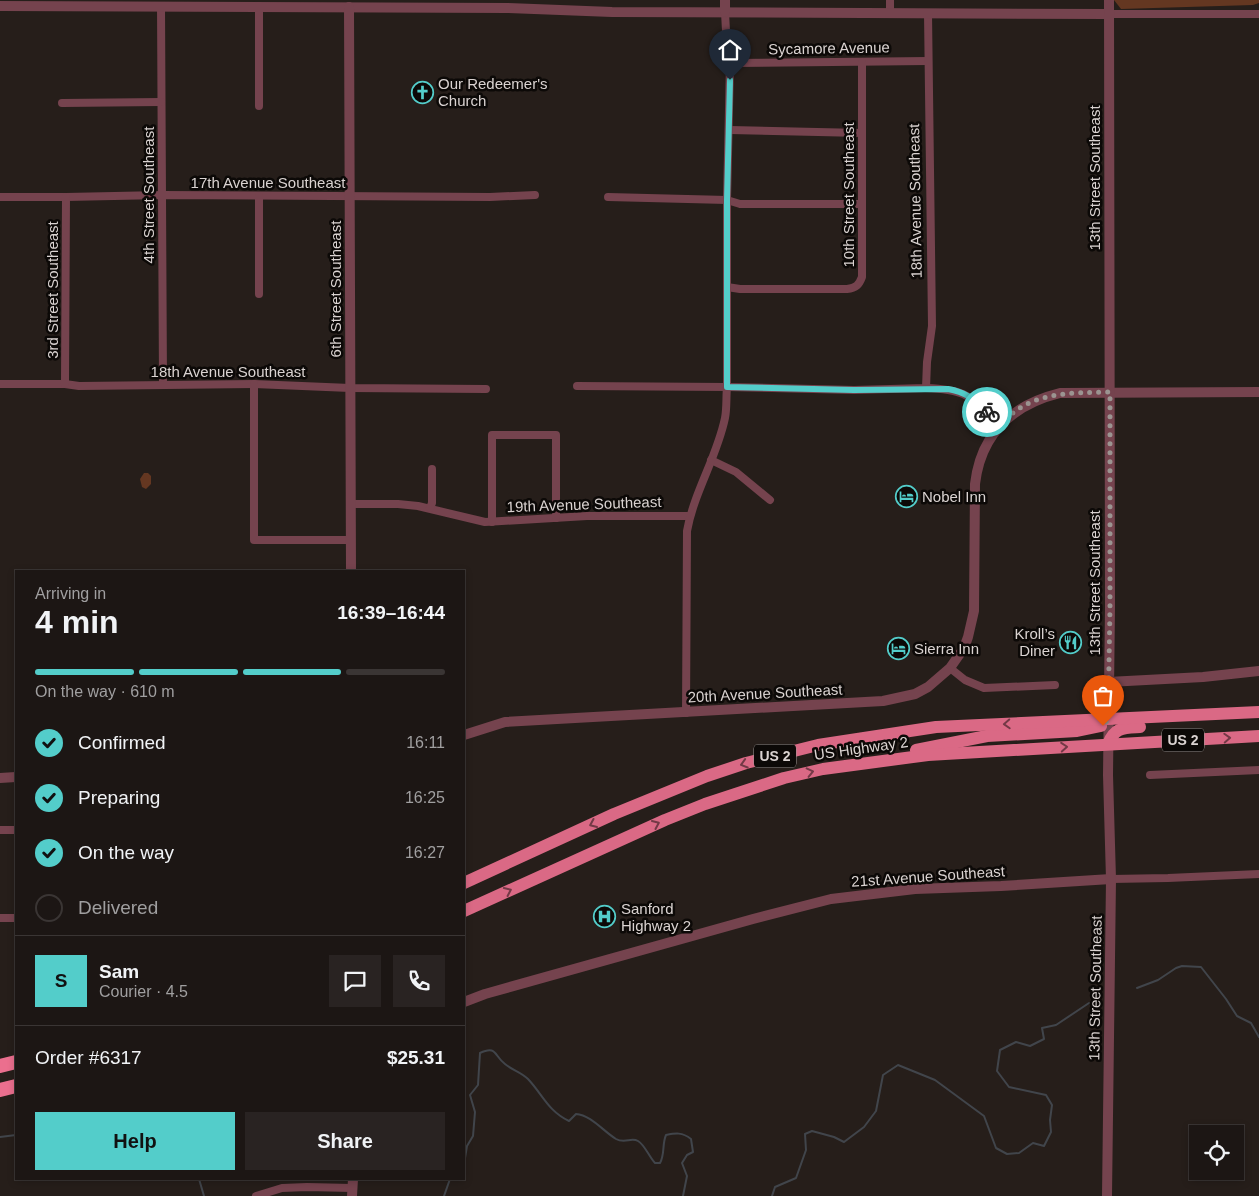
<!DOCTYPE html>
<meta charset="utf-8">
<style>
:root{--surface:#1c1614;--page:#292322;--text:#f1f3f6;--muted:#a09fa0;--line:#3a3534;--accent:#53cdca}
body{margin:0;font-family:Arial,sans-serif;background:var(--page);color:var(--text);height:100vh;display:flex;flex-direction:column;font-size:19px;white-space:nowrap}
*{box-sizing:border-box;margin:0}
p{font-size:16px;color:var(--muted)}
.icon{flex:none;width:28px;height:28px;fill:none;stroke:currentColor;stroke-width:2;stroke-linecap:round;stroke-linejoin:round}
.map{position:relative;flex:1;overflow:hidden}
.panel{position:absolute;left:15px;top:570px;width:450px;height:610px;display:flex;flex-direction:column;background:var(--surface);border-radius:0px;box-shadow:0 2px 8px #0003,0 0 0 1px var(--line)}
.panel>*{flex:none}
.controls{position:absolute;left:1189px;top:1125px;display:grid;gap:10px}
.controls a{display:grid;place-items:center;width:55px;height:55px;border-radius:0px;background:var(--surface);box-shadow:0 2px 8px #0003,0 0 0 1px var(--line);font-size:25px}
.pin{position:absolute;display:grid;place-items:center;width:42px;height:42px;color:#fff;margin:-51px -21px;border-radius:50% 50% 50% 0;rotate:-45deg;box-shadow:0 0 5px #0007}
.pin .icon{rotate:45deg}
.courier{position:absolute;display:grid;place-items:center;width:50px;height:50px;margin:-25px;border:4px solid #53cdca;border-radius:50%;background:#fff;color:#222;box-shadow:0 1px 6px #0007}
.overview em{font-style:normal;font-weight:700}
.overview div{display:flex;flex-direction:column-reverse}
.overview{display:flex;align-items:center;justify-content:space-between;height:85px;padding:0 20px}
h1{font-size:32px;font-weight:700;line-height:38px}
.bar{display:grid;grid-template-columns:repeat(4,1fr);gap:8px 5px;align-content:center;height:60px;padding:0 20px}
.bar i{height:6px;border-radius:4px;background:var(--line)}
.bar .selected{background:var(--accent)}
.bar p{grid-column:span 4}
.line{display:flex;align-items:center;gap:12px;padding:0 20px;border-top:1px solid var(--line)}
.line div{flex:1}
.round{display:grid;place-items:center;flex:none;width:52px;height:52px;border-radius:0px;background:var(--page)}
ol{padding:0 20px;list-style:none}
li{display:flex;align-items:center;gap:15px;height:55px}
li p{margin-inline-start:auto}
li .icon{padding:5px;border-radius:50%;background:var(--accent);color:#111;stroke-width:4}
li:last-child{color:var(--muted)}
li i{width:28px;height:28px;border:2px solid var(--line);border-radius:50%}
.button{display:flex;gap:10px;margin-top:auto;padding:10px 20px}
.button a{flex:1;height:58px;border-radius:0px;background:var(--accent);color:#111;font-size:20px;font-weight:700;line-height:58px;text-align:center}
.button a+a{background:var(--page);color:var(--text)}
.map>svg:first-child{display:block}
.green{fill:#643721}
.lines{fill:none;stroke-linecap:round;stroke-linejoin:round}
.stream{stroke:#41454b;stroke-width:2}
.minor{stroke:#75434e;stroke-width:8}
.tertiary{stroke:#75434e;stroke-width:10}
.trunk{stroke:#da6985;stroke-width:12}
.motorway{stroke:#eb6f8e;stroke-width:14}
.oneway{stroke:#733946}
.done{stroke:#9b9491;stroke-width:5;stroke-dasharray:0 9}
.route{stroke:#53cdca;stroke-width:6}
.labels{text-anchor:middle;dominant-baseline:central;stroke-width:5;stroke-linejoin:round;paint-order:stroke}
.shield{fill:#0c0907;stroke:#9c9694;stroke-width:1}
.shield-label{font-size:14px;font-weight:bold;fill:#dad3d1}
.street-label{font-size:15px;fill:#dad3d1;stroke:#0c0907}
.poi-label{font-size:15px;fill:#dad3d1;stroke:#0c0907;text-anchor:start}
</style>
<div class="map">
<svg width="1259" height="1196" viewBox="0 0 1259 1196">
<rect width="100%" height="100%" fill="#261e1a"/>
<!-- green -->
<g class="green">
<path d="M1114,0H1259V3L1253,5L1121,9Z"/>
<path d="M144,473H148L151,476V484L146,489L142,487L140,479Z"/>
</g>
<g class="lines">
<!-- stream -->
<g class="stream">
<path d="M1137,988L1158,980L1176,968L1182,966L1201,967L1226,999L1237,1016L1251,1023L1259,1037"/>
<path d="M0,1137L16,1135"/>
<path d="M464,1164L467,1146L473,1136L475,1112L470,1095L478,1085L480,1053C497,1045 494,1056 505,1064C512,1070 521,1072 528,1079C543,1095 548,1111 569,1121L576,1114C591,1115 603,1131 616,1139C625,1144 631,1137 638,1141C645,1145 649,1157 655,1163H660C665,1154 662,1144 666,1135C676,1133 682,1132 691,1139L693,1152L687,1155L682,1163L687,1176L683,1196"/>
<path d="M199,1179L204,1196"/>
<path d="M444,1196L450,1179"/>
<path d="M772,1196L775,1187L796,1178L806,1150L805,1134L812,1131L834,1137L844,1142L864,1127L876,1111L883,1075L898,1065L935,1080L984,1116L996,1148L1007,1154L1019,1153L1033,1143L1044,1146L1051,1132L1050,1120L1052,1105L1046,1095L1009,1087L997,1071L1000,1050L1016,1042L1030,1046L1044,1039L1042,1028L1056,1025L1089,1003"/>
</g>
<!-- minor -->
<g class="minor">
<path d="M161,6L163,384"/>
<path d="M259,6V106"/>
<path d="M890,13V0"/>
<path d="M1109,14H1259"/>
<path d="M730,63L928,61"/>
<path d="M62,103L161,102"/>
<path d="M730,130L862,133"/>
<path d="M0,197H66L162,195L490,197L535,195"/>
<path d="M608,197L727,200L740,204H862"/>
<path d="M727,287L740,289H847C856,288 859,285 862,277V62"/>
<path d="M259,294V196"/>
<path d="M0,384H65L79,386L254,384L350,388L486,389"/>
<path d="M65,384L66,197"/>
<path d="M254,384V540H351"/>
<path d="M577,386L727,387L854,390L926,388L927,362L932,326L928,13"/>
<path d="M926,388C971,390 969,397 1000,425"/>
<path d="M711,460L736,472L770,500"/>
<path d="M351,504H398L418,506L485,522L587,516H690"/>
<path d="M430,508L432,503V469"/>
<path d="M492,522V435H556V518"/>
<path d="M950,668L965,680L984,688L1055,685"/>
<path d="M686,713L687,531C694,492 717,457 725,418C727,408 726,397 727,387V200L730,63L726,31L725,12"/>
<path d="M1150,775L1259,770"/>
<path d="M0,830H16"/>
<path d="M1111,879L1168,878L1259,874"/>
<path d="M0,918H16"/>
<path d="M256,1196L282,1188L307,1187L352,1188"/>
</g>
<!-- tertiary -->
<g class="tertiary">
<path d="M0,6L508,8L612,12L1109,14"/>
<path d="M349,7L351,571"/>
<path d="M725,12V0"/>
<path d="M1108,682L1203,677L1259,671"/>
<path d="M464,735L505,722L883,701L915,694L928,687L950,668L964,648L968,637L974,611L975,484C981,433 1012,405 1060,393L1259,392"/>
<path d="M0,778L16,777"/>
<path d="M464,1002L485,994L753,919L831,899L915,889L1001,886L1111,879"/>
<path d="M352,1196L353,1179"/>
<path d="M1107,1196L1111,879L1108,775L1110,607L1109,0"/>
</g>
<!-- trunk -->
<g class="trunk">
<path d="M1108,744C1115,727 1123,728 1140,727"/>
<path d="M916,750L987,736L1077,731L1101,726"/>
<path d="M464,883L614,814L707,776L746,763L818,745L936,727L1259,712"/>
<path d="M464,911L665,820L705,804L784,778L823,769L928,755L1259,736"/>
</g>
<!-- motorway -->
<g class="motorway">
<path d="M0,1066L16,1062"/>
<path d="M0,1090L16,1086"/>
</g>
</g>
<!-- one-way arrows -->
<defs><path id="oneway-chevron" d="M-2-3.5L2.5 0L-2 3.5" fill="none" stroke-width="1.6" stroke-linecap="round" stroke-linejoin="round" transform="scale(1.25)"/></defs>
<g class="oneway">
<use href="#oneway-chevron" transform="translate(1007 724) rotate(177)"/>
<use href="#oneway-chevron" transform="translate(1227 738) rotate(-3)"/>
<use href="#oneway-chevron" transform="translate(1064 747) rotate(-4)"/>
<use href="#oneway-chevron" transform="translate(744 764) rotate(163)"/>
<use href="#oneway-chevron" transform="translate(810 772) rotate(-13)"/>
<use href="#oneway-chevron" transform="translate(593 824) rotate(156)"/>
<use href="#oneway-chevron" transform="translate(656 824) rotate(-24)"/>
<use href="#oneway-chevron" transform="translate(508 891) rotate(-25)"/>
</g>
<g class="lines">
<!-- done -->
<path class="done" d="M987,412L1000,425C1030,391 1069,393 1110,392V607L1108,720L1103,726"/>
<!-- route -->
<path class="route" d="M730,80L727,200V387L854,390L948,389C965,392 975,399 987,412"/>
</g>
<!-- icons -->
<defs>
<symbol id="church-ring" viewBox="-11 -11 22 22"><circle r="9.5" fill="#0c0907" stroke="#53cdca" stroke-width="1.5"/><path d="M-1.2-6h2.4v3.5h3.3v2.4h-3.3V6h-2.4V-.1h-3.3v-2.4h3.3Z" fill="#53cdca"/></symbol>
<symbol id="hotel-ring" viewBox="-11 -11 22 22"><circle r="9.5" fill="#0c0907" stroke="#53cdca" stroke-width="1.5"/><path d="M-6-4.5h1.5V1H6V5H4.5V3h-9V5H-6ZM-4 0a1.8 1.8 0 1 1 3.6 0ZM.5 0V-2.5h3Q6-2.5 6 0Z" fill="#53cdca"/></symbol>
<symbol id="restaurant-ring" viewBox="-11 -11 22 22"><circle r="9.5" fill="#0c0907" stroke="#53cdca" stroke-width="1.5"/><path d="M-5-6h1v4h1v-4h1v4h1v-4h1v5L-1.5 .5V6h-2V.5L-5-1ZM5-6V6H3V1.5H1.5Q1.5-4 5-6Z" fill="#53cdca"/></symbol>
<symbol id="hospital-ring" viewBox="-11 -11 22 22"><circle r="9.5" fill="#0c0907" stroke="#53cdca" stroke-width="1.5"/><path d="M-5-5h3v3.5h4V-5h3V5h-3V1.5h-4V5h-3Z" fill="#53cdca"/></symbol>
</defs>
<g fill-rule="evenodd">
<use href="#church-ring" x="410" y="80" width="25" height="25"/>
<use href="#hotel-ring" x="894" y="484" width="25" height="25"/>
<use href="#restaurant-ring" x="1058" y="630" width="25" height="25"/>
<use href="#hotel-ring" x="886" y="636" width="25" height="25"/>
<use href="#hospital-ring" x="592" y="904" width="25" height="25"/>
</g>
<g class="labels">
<!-- shield labels -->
<g class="shield">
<rect x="1162" y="728.5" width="42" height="23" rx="4"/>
<rect x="754" y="744.5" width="42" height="23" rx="4"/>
</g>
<g class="shield-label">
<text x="1183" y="740">US 2</text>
<text x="775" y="756">US 2</text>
</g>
<!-- street labels -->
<g class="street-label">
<text transform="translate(829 48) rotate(-1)">Sycamore Avenue</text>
<text transform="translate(1094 178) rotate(-90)">13th Street Southeast</text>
<text x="268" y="182">17th Avenue Southeast</text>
<text transform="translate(148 195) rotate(-90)">4th Street Southeast</text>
<text transform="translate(848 195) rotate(-90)">10th Street Southeast</text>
<text transform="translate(915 201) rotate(-91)">18th Avenue Southeast</text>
<text transform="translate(335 289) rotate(-90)">6th Street Southeast</text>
<text transform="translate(52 290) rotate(-90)">3rd Street Southeast</text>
<text x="228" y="371">18th Avenue Southeast</text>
<text transform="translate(584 504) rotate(-2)">19th Avenue Southeast</text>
<text transform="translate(1094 583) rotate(-90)">13th Street Southeast</text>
<text transform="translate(765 693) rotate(-3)">20th Avenue Southeast</text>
<text transform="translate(861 748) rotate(-8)">US Highway 2</text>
<text transform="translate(928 876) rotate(-4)">21st Avenue Southeast</text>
<text transform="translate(1095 988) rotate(-89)">13th Street Southeast</text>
</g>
<!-- poi labels -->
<g class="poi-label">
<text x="438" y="83">Our Redeemer's<tspan x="438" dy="17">Church</tspan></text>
<text x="922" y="496">Nobel Inn</text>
<text x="1055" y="633" text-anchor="end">Kroll’s<tspan x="1055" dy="17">Diner</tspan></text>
<text x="914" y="648">Sierra Inn</text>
<text x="621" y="908">Sanford<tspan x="621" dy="17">Highway 2</tspan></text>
</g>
</g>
</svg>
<div class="controls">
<a><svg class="icon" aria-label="locate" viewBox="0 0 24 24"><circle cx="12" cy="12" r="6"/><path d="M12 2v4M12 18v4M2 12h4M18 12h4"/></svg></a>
</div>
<div class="pin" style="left:1103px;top:726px;background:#ea580c"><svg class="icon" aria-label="bag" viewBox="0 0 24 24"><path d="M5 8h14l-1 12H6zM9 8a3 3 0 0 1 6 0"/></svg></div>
<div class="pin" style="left:730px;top:80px;background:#1f2937"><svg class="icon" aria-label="home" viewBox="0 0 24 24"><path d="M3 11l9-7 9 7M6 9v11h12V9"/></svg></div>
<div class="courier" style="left:987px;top:412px"><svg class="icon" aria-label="bike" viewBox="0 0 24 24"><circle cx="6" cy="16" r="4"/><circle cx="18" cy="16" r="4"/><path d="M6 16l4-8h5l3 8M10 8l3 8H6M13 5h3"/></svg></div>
<section class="panel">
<div class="overview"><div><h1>4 min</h1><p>Arriving in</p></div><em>16:39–16:44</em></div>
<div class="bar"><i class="selected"></i><i class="selected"></i><i class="selected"></i><i></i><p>On the way · 610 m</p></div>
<ol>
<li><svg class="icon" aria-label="check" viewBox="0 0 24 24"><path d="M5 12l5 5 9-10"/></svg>Confirmed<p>16:11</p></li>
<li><svg class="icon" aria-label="check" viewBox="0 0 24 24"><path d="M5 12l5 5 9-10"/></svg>Preparing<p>16:25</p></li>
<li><svg class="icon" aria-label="check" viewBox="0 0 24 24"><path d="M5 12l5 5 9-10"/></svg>On the way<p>16:27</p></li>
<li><i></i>Delivered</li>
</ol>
<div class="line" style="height:90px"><b class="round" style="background:var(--accent);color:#111">S</b><div><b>Sam</b><p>Courier · 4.5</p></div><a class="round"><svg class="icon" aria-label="chat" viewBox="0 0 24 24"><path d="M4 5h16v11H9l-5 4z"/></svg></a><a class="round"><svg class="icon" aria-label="phone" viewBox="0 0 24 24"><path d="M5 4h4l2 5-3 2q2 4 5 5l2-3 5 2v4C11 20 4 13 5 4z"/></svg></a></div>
<div class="line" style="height:65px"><div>Order #6317</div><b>$25.31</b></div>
<div class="button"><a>Help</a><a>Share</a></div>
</section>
</div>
